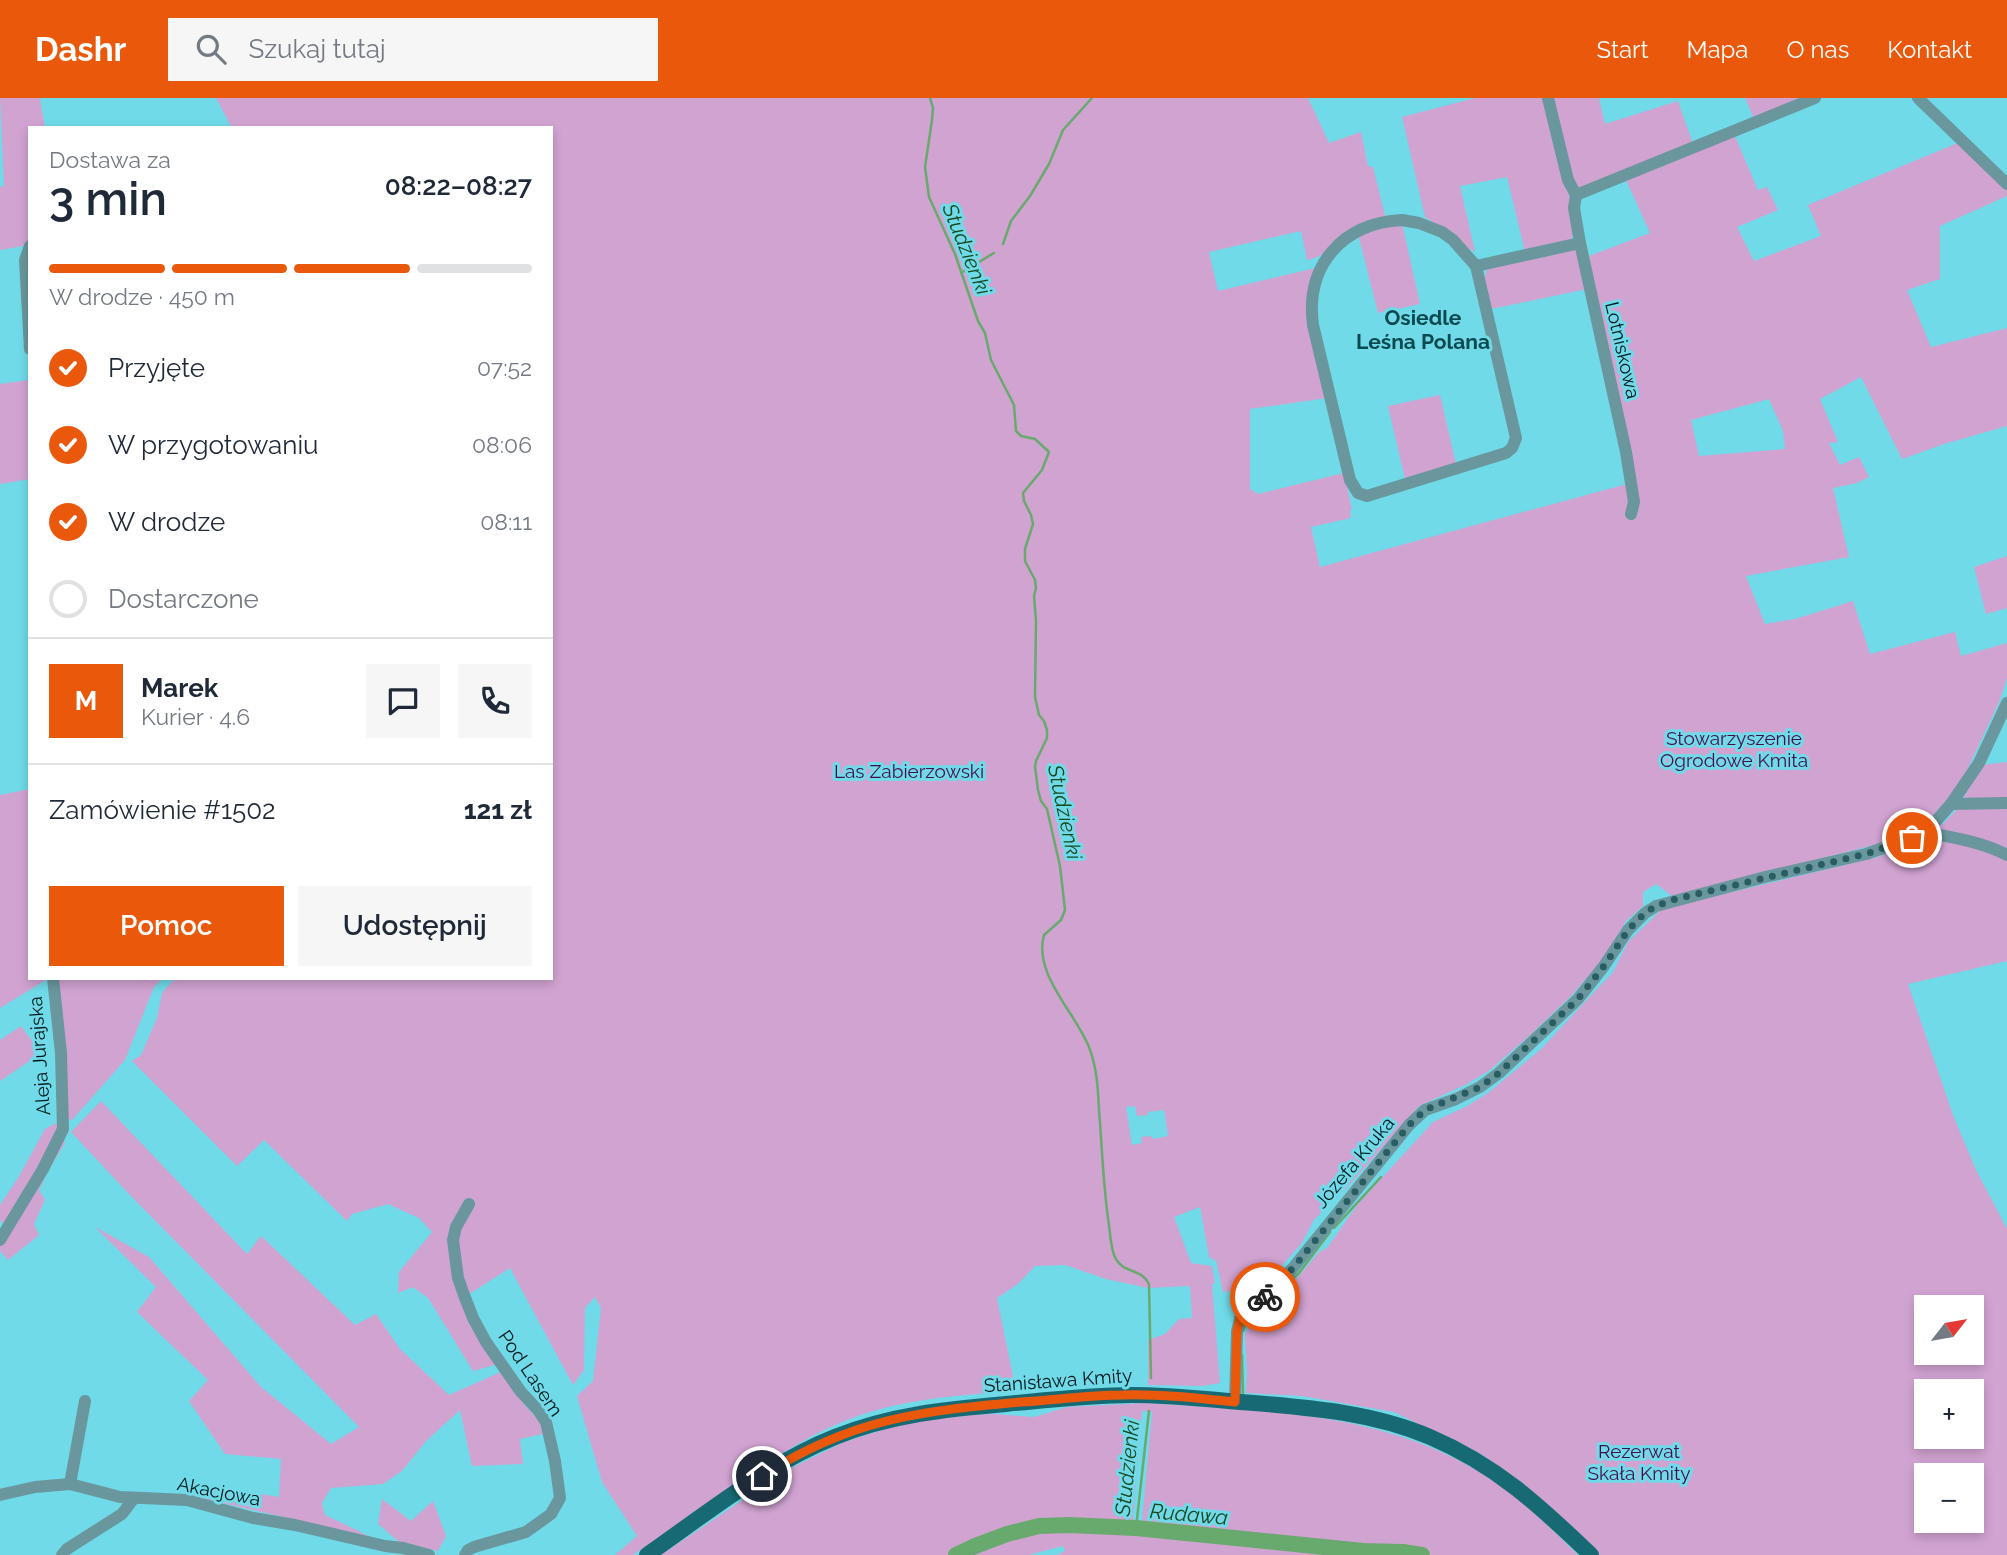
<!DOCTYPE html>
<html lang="pl">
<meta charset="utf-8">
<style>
:root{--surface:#fff;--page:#f6f6f7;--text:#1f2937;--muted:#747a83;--line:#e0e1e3;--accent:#ea580c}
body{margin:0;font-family:Raleway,sans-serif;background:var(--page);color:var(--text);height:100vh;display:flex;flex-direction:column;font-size:26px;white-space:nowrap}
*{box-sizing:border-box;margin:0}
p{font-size:23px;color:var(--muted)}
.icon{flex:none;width:38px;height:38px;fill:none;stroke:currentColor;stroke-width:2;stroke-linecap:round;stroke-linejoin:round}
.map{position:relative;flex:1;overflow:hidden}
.side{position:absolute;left:28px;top:28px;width:525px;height:854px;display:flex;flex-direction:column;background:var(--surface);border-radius:0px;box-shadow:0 4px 10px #0003}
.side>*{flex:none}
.needle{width:46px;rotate:59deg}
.buttons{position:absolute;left:1914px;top:1197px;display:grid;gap:14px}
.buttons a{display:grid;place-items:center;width:70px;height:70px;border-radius:0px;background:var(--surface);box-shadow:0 4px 10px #0003;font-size:35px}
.pin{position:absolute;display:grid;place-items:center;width:60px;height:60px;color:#fff;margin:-30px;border:4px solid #fff;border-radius:50%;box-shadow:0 2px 7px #0007}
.courier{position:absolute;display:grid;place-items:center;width:70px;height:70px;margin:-35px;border:5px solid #ea580c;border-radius:50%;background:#fff;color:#222;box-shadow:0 2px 9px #0007}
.head em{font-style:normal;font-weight:600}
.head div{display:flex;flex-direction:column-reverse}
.head{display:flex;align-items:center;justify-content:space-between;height:119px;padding:0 21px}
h1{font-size:46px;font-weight:600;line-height:52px}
.bar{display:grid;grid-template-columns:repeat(4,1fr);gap:10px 7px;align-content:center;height:84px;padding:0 21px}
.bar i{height:9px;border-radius:5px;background:var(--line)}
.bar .selected{background:var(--accent)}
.bar p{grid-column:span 4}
.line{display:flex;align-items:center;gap:18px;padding:0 21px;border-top:2px solid var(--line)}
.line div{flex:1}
.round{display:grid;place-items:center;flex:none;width:74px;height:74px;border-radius:0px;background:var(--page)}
ol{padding:0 21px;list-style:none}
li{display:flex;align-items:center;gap:21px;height:77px}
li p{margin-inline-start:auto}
li .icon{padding:7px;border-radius:50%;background:var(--accent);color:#fff;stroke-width:4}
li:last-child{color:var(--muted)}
li i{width:38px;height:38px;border:4px solid var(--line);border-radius:50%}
.primary-button{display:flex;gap:14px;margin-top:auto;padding:14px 21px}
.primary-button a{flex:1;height:80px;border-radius:0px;background:var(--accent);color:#fff;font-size:28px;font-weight:600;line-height:80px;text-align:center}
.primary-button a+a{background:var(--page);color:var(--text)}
header{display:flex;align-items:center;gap:42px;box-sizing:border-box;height:98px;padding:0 35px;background:var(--accent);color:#fff}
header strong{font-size:33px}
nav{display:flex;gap:38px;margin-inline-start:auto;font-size:24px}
.search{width:490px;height:63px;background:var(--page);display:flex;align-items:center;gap:18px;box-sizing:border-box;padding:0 24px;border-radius:0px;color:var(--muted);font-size:26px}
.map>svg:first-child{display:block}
.green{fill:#d1a3d1;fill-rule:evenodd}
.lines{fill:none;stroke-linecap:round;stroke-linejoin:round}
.stream{stroke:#68aa6e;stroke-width:2.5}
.river{stroke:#68aa6e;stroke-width:16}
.minor{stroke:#69979d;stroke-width:12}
.major{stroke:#176a73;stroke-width:16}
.done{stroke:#285d63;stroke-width:7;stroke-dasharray:0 12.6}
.route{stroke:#ea580c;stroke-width:9}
.labels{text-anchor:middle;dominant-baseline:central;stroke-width:6;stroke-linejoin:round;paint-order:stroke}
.street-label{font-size:19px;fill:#02191c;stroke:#70dae8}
.park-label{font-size:19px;fill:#450d48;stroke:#70dae8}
.water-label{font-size:21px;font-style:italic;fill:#18471e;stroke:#70dae8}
.neighbourhood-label{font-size:21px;font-weight:bold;fill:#094950;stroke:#70dae8}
</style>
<header>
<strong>Dashr</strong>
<div class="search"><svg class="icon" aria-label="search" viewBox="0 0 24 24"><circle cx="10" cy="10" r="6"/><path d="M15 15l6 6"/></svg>Szukaj tutaj</div>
<nav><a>Start</a><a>Mapa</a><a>O nas</a><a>Kontakt</a></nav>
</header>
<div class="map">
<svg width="2007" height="1457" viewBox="0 0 2007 1457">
<rect width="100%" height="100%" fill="#70dae8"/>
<!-- green -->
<g class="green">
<path d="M0,0H40L45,30H30V142L23,148L0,152V88L4,89Z"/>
<path d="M216,0H1308L1329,45L1361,34L1368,68L1373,69L1385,118C1372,122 1359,125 1348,133C1331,145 1329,158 1307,162L1301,133L1209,154L1218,193L1315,170L1310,193L1327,300L1250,311V391L1258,396L1344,375L1352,412H1350L1351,420L1311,429L1320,469L1627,386L1630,407L1627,416L1632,423L1635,414L1589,158L1650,135L1625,80L1734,36L1758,92L1767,89L1778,112L1737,129L1754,163L1821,138L1808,107L1960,44L2007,88V98L1940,128V181L1907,192L1931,249L2007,230V328L1944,346L1902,361L1861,279L1820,301L1838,344L1829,345L1840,367L1859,359L1869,379L1857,385L1833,390L1849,459L1746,478L1765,526L1795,521L1853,503L1870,556L1955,534L1961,558L2007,545V580L2000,602L1960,687L1924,728L1917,733L1874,747L1672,798L1656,786L1643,794V808L1626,823L1604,860L1571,898L1529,938L1490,972L1467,986L1419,1008L1353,1083L1314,1122L1301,1146L1264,1188L1223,1194L1216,1163L1209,1159L1200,1109L1174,1119L1191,1165L1212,1168L1215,1185L1212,1186L1220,1285L1202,1288L1148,1287V1242L1165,1236L1179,1221L1192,1220L1190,1188L1148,1190L1106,1181L1065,1167L1035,1168L1018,1186L997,1200L1016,1293C963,1297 909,1300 858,1318C808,1335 764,1367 721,1397C692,1417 662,1437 633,1457H615L637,1438L602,1384L577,1298L593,1283L601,1210L595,1199L585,1210L584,1272L573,1287L510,1170L466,1198L459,1171L457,1122L456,1179L498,1266L473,1273L428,1200L413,1189L398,1195L399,1174L432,1134L419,1120L388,1106L352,1116L347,1123L264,1042L237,1068L132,963L141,957L157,920L162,895L175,880H551V30H232ZM1769,301L1783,333L1785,351L1699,358L1691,322ZM1135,1008L1137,1018L1148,1017V1014L1164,1012L1168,1038L1153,1041L1151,1038L1141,1039L1142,1045L1132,1047L1126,1009Z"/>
<path d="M1475,0H1546L1569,98L1574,133L1571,142L1525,154L1507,79L1460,88L1475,154L1466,149L1454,137L1425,119L1402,19Z"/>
<path d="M1550,0H1599L1605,26L1678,3L1693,46L1580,92L1574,89Z"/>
<path d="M1745,0H1809L1754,21Z"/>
<path d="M1402,125L1420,206L1378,215L1358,136Z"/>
<path d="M1576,150L1587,191L1491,211L1484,182L1487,171Z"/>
<path d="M29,282L30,381L0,386V286Z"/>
<path d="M1440,297L1456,366L1405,381L1388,308Z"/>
<path d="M2007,458V510L1986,516L1974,469Z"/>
<path d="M2007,664V700L1963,701L1981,667Z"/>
<path d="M30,691V880H49L0,910V697Z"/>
<path d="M2007,707V863L1908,886L1953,1017L1976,1072L2007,1131V1457H1599L1534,1395L1504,1372L1479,1355L1394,1314L1302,1298L1246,1295L1247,1275L1245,1236L1252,1223L1288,1191L1319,1154L1327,1150L1358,1106L1433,1024L1467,1008L1488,995L1541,951L1613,874L1628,844L1662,811L1878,759L1929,736L1945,724L1960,708ZM1927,1209H1972V1255H1927ZM1927,1293H1972V1339H1927ZM1927,1377H1972V1423H1927Z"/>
<path d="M57,880H163L154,889L125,962L72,1022L67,1021Z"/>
<path d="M21,928L41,955L0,983V942Z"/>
<path d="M101,1003L247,1156L261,1138L355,1227L376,1216L400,1251L449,1297L503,1273L522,1304L540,1324L543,1336L520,1341L523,1366L472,1368L460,1312L426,1343L402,1373L383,1386L331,1390L322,1405L325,1417L371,1439L183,1396L196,1386L279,1399L281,1361L225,1356L189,1303L208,1282L137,1214L156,1189L95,1129L149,1159L261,1289L331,1346L359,1329L128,1095L71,1034Z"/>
<path d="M56,1025L65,1045L48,1073L39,1092L45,1102L34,1126L39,1137L8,1162L0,1153V1135L4,1127L0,1122V1107L18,1080L45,1031Z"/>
<path d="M1146,1305C1258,1313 1377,1313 1476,1372C1515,1395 1547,1426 1578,1457H1057L1065,1453L1063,1448L1028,1457H661L787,1372L844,1344L879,1333L909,1325L971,1317L994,1316L1034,1319L1067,1309ZM1142,1313L1152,1314L1142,1423H1133Z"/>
<path d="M382,1401L411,1423L433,1403L446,1438L438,1453L399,1444L378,1426Z"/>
</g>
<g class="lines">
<!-- stream -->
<g class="stream">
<path d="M930,0L933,10L932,22L925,69L929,99L955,156L978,223L985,235L991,262L1014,307L1016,333L1021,338L1035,341L1049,354L1042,372L1023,395L1024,403L1031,417L1033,426L1025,451V463L1035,482L1036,490L1034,498L1036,523L1035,599L1039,617L1044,623L1047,632V640L1036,663L1035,669L1038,692L1041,703L1047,711L1060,768L1065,812L1061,822L1044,837C1033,876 1075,914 1089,949C1097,970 1098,990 1099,1012C1102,1048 1103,1084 1108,1120C1110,1132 1110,1145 1114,1157C1122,1177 1141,1169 1149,1186L1151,1280"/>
<path d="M1003,146L1011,123L1030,98L1049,66L1063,32L1092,0"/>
<path d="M961,175L994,155"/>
<path d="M1334,1130L1381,1079"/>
<path d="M1283,1190L1299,1175L1330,1134"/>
<path d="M1243,1233L1247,1223L1265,1207"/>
<path d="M1242,1257L1243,1295"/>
<path d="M1136,1430L1149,1313"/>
</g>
<!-- river -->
<path class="river" d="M956,1457L975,1448L1007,1436L1039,1428L1069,1427L1136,1430L1363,1453L1403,1454L1422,1457"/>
<!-- minor -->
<g class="minor">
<path d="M1548,0L1568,82L1576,97"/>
<path d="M1918,0L2007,86"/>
<path d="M1402,122L1419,125L1442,134L1453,142L1476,168L1516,340L1512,350L1506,355L1367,398L1358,395L1350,382L1313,227C1305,167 1343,125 1402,122Z"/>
<path d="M30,148L25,162L30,251"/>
<path d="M1476,168L1580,145"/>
<path d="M1631,416L1634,404L1626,354L1580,145L1574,110L1576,97L1815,0"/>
<path d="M1951,706L2007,705"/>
<path d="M1924,734C1952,739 1982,744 2007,757"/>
<path d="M0,1142L43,1071L63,1031L61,955L53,880"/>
<path d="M1235,1304L1237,1233L1240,1220L1273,1192L1293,1170L1409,1027L1425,1012L1456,1001L1480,989L1499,975L1578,901L1604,868L1628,832L1645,815L1656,808L1765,779L1866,756L1912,740L1929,731L1951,706L1979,665L2007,605"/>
<path d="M70,1386L85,1303"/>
<path d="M0,1397L35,1389L70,1386L120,1399L187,1402L253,1420L295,1427L385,1448L403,1450L429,1457"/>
<path d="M62,1457L67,1451L122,1416L134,1400"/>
<path d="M465,1457L468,1452L474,1449L526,1434L551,1416L560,1400L555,1363L546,1324L538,1312L521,1294L486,1244L473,1220L464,1197L458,1180L453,1142L456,1129L469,1106"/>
</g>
<!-- major -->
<path class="major" d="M647,1457C706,1416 767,1366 835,1339C889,1317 947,1311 1006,1306C1048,1302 1090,1297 1132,1297C1173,1297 1214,1302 1254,1305C1314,1310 1374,1315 1430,1339C1496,1367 1540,1408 1591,1457"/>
</g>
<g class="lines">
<!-- done -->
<path class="done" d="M1265,1199L1293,1170L1409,1027L1425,1012L1480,989L1499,975L1578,901L1604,868L1628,832L1645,815L1656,808L1676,801L1866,756L1912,740"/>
<!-- route -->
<path class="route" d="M762,1378C850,1321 920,1313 1021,1304C1055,1302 1089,1297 1123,1297C1160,1296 1197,1300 1235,1304L1237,1233L1240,1220L1265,1199"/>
</g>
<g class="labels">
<!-- street labels -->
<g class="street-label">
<text transform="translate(1623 252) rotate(77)">Lotniskowa</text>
<text transform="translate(39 958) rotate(-94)">Aleja Jurajska</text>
<text transform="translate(1354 1064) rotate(-50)">Józefa Kruka</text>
<text transform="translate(531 1275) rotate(56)">Pod Lasem</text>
<text transform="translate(1058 1282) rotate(-4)">Stanisława Kmity</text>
<text transform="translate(219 1393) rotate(11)">Akacjowa</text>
</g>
<!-- park labels -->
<g class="park-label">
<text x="1734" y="640">Stowarzyszenie<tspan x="1734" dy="22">Ogrodowe Kmita</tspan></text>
<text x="909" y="673">Las Zabierzowski</text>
<text x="1639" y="1353">Rezerwat<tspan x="1639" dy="22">Skała Kmity</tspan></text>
</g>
<!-- water labels -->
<g class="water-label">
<text transform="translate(967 151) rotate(68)">Studzienki</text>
<text transform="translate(1065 714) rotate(78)">Studzienki</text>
<text transform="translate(1127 1370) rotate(-84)">Studzienki</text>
<text transform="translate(1189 1416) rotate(5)">Rudawa</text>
</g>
<!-- neighbourhood labels -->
<g class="neighbourhood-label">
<text x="1423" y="219">Osiedle<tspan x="1423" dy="24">Leśna Polana</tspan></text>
</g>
</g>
</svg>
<div class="buttons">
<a><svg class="needle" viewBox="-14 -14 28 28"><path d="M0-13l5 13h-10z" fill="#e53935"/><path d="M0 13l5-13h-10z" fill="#747a83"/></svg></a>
<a>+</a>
<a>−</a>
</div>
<div class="pin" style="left:1912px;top:740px;background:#ea580c"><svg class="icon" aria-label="bag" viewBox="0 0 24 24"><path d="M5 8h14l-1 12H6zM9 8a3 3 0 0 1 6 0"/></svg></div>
<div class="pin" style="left:762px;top:1378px;background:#1f2937"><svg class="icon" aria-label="home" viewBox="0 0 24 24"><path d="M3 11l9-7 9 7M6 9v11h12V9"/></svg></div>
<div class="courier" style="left:1265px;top:1199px"><svg class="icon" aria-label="bike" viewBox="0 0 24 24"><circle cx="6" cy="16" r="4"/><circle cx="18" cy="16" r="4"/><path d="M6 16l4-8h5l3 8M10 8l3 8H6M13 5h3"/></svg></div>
<section class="side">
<div class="head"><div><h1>3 min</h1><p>Dostawa za</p></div><em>08:22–08:27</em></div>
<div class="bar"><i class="selected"></i><i class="selected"></i><i class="selected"></i><i></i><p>W drodze · 450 m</p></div>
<ol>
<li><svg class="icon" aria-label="check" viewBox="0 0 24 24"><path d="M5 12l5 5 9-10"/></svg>Przyjęte<p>07:52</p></li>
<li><svg class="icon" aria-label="check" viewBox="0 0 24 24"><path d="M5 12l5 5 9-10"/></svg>W przygotowaniu<p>08:06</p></li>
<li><svg class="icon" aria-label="check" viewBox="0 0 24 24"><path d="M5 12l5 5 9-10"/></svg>W drodze<p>08:11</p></li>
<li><i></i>Dostarczone</li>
</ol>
<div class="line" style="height:126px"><b class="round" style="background:var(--accent);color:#fff">M</b><div><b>Marek</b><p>Kurier · 4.6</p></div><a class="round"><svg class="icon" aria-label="chat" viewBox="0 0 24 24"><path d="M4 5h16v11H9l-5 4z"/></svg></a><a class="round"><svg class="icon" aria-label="phone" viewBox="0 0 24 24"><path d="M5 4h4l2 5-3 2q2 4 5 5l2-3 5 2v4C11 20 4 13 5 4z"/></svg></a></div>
<div class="line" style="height:91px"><div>Zamówienie #1502</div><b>121 zł</b></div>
<div class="primary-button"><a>Pomoc</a><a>Udostępnij</a></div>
</section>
</div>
